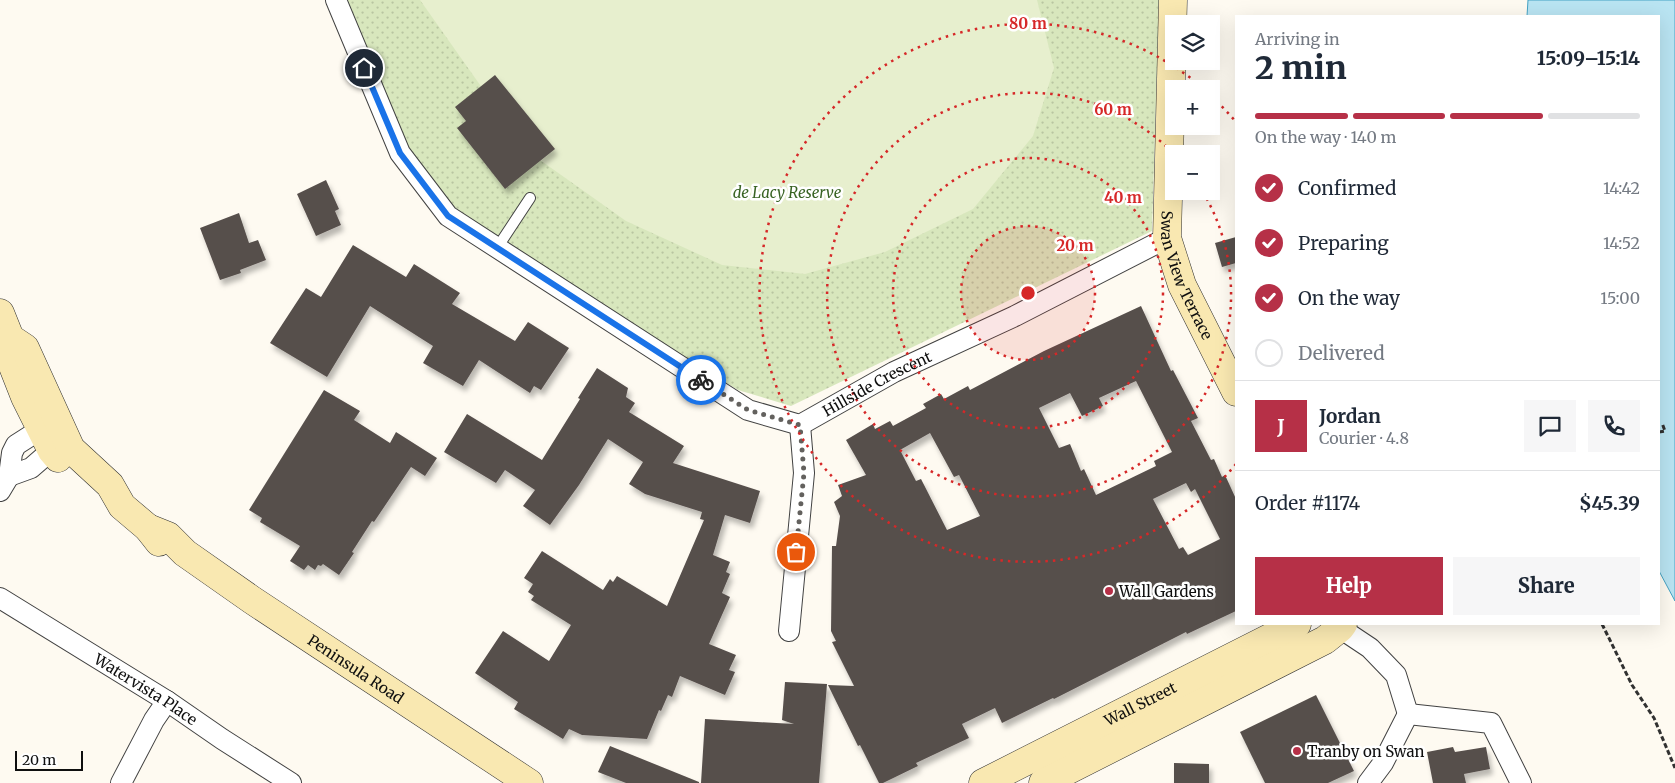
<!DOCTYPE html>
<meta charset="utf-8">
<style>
:root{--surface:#fff;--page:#f6f6f7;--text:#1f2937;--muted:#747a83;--line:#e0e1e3;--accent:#b63047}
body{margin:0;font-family:Merriweather,serif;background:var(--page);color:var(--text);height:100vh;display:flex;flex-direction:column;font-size:19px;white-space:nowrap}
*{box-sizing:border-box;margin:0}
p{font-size:16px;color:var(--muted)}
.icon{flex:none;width:28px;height:28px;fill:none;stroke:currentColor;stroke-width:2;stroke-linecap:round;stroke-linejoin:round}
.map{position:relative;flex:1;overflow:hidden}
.sheet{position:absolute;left:1235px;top:15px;width:425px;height:610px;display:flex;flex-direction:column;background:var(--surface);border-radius:0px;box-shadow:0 5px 20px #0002}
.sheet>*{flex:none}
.controls{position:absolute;left:1165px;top:15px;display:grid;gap:10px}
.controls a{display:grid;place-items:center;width:55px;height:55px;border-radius:0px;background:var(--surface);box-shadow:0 5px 20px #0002;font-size:25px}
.scale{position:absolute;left:15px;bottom:12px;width:68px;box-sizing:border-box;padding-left:5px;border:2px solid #0f0f0f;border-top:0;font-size:14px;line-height:18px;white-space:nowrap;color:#0f0f0f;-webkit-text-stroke:4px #fff;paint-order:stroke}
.pin{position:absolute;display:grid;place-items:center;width:42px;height:42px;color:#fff;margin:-21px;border:2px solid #fff;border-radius:50%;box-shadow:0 1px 5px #0007}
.courier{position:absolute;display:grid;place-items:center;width:50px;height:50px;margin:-25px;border:4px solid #1a73e8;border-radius:50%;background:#fff;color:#222;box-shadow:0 1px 6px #0007}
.summary em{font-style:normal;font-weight:800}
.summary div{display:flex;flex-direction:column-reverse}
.summary{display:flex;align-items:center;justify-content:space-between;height:85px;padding:0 20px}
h1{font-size:32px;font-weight:800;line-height:38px}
.bar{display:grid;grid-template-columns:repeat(4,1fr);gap:8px 5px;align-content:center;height:60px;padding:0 20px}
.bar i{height:6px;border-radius:4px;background:var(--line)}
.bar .selected{background:var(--accent)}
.bar p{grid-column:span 4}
.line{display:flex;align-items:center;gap:12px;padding:0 20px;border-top:1px solid var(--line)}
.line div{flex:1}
.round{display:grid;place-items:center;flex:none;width:52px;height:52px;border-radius:0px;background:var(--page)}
ol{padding:0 20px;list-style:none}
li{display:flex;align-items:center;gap:15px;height:55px}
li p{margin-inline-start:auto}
li .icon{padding:5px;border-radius:50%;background:var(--accent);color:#fff;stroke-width:4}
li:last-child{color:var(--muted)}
li i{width:28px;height:28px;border:2px solid var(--line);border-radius:50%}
.primary-button{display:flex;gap:10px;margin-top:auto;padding:10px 20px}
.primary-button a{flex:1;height:58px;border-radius:0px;background:var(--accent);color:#fff;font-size:20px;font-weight:800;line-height:58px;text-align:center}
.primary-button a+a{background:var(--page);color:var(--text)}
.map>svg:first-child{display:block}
.park{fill:url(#park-dots)}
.pitch{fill:#e7efce}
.water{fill:#b9e4f2;stroke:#45a2c4}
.building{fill:#574f4c;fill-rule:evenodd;filter:url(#shadow)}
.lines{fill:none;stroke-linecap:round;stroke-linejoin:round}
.lane-casing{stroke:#424242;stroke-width:12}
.street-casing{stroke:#424242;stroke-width:22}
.secondary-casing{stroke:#313131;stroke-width:29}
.path{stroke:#313131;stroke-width:3;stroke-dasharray:5 2.5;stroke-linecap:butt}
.lane{stroke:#fff;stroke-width:10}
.street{stroke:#fff;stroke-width:20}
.secondary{stroke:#f9e8b1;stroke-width:28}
.done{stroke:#63615e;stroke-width:5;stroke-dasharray:0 9}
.route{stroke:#1a73e8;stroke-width:6}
.ring{fill:none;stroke:#d62828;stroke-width:2.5;stroke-dasharray:2.5 5}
.poi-dot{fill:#b63047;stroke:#fff;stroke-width:2}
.labels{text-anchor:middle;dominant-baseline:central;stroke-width:5;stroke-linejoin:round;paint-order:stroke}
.park-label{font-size:15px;font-style:italic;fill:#386323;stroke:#fff}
.street-label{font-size:15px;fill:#0f0f0f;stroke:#fff}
.poi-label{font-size:15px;fill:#0f0f0f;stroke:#fff;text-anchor:start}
.centre{fill:#d62828;stroke:#fff;stroke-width:2.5}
.ring-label{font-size:15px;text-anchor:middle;font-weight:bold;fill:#d62828;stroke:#fff;stroke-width:5;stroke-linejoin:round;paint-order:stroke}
</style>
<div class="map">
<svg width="1675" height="783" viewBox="0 0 1675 783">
<defs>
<pattern id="park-dots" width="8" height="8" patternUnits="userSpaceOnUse" patternTransform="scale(1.25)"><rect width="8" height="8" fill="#d8e7bd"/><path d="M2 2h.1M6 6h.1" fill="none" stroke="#b8c5a1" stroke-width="1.8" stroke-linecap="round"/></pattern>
<filter id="shadow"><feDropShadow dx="3" dy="5.5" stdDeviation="2.5" flood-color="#0004"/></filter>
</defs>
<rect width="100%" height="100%" fill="#fefaf1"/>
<!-- park -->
<path class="park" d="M336,0H1159L1152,231L791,406L738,390L452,214L425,186Z"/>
<!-- pitch -->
<path class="pitch" d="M420,0H1037L1054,68L1033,136L973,209L885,252L805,274L722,265L626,221L540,160L485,92Z"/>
<!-- water -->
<path class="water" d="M1528,0H1675V601L1659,571V16H1527Z"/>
<!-- building -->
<g class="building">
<path d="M495,75L555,149L505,189L457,128L466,121L455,107Z"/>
<path d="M326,180L339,209L335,211L341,225L316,236L297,194Z"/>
<path d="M239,213L249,243L258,240L266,260L240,270L241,273L220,280L200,228Z"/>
<path d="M1236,237V263L1222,267L1215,243Z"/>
<path d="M353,245L406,277L414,264L460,293L452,304L515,341L528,322L569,348L541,390L534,386L530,393L479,360L463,386L423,363L433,346L370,306L327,377L270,343L306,288L321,297Z"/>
<path d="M1141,306L1171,371L1173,370L1198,418L1191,421L1211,460L1214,459L1222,477L1225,475L1236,499V611L1187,634L1186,632L1054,699L1053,698L1002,723L995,708L962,724L969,738L916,763L918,766L883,783H879L860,745L858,746L828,685L854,686L832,642L836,641L831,631L832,546H836L840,516L834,502L842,496L838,485L866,475L846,440L873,424L875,429L890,421L893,426L926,408L923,404L941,394L944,399L968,386L970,390L1044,351ZM1136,381L1172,452L1154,461L1156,466L1096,495L1084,469L1081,471L1070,444L1059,448L1039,408L1070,393L1082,416L1103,406L1099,398ZM930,433L954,477L959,475L980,516L947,530L921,479L916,481L900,450ZM1186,483L1191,492L1195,489L1220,539L1188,555L1183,547L1179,549L1153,499Z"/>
<path d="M597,368L628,388L626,397L635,403L629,412L684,446L673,463L760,491L750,523L725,515L713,555L730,562L726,572L730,574L722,593L730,597L709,644L736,655L729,670L735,672L725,695L680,676L672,697L668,695L661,711L659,710L647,739L582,735L569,729L563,739L514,709L518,702L475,673L503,631L549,661L571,625L531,600L534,596L528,592L533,584L524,578L542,551L603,590L610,579L613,582L617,576L667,606L704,520L700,519L702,512L645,494L629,484L643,462L608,439L579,485L550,525L523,506L535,490L505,470L496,483L444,452L467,414L542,460L580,399L578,398Z"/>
<path d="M324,390L360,411L354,420L390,443L396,432L437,458L425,476L411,467L374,522L372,521L352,552L354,553L339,575L323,564L321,566L318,565L315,570L308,565L304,570L290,561L300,546L260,522L262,518L249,510Z"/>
<path d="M785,682L827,684L819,783H701L705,719L794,724L782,720Z"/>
<path d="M1316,695L1354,771L1328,783H1265L1240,732Z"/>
<path d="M610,746L699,782V783H626L598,772Z"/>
<path d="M1453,747L1455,752L1486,747L1490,769L1464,774L1466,783H1433L1427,752Z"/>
<path d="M1174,763L1209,764V783H1174Z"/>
</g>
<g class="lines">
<defs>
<path id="lane" d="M497,248L530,198"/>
<g id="street">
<path id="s1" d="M336,0L400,153L448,216L748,410L800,425L894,372L1015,316L1167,238"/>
<path d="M9,476L31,468L61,442"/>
<path d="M0,491L9,476L12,453L16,445L52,422"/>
<path id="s2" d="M0,598L167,701L222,739L291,783"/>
<path d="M1340,628L1370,648L1396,675L1408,714"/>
<path d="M789,631L804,473L800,425"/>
<path d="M1408,714L1491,723L1521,783"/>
<path d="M121,783L154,720L167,701"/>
<path d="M1368,783L1383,763L1408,714"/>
</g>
<g id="secondary">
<path id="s3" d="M1173,0L1167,238L1182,285L1236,392"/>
<path d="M0,313L10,338L7,351L25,397L52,451L58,458"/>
<path d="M10,338L25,348L71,449L110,485L122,506L148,528L159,542"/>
<path id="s4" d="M148,528L168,536L185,553L252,600L529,783"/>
<path id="s5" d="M983,783L1297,624"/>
<path d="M1043,783L1325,640L1340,628L1343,624"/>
</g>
</defs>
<!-- lane casing -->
<use href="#lane" class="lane-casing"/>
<!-- street casing -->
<use href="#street" class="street-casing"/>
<!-- secondary casing -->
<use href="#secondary" class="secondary-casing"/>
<!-- path -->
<g class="path">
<path d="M1659,432L1665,431L1662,423"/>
<path d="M1602,624L1632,685L1654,718L1675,768"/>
</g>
<!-- lane -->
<use href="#lane" class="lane"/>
<!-- street -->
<use href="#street" class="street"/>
<!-- secondary -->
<use href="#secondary" class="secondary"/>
</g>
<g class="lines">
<!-- done -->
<path class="done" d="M701,380L748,410L800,425L804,473L796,552"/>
<!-- route -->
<path class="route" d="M364,68L400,153L448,216L701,380"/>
</g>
<!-- distance rings -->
<circle cx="1028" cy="293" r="67" fill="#d62828" fill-opacity=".12"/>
<g class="ring">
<circle cx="1028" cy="293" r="67"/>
<circle cx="1028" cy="293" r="135"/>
<path d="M1203 192A202 202 0 1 1 1173 153"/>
<path d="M1236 464A269 269 0 1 1 1203 88M1211 96A269 269 0 0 1 1236 122"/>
</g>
<!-- markers -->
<g class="poi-dot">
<circle cx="1109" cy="591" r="5"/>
<circle cx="1297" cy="751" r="5"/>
</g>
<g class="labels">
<!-- park labels -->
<g class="park-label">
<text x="787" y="192">de Lacy Reserve</text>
</g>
<!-- street labels -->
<g class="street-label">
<text stroke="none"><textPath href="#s3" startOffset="279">Swan View Terrace</textPath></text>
<text stroke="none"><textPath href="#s1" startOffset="744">Hillside Crescent</textPath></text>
<text stroke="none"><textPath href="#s4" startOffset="252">Peninsula Road</textPath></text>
<text stroke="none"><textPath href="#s2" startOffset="172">Watervista Place</textPath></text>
<text stroke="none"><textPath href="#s5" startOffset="176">Wall Street</textPath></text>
</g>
<!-- poi labels -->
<g class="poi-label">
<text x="1119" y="591">Wall Gardens</text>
<text x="1307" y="751">Tranby on Swan</text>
</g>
</g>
<circle cx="1028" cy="293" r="8" class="centre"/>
<g class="ring-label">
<text x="1028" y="29">80 m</text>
<text x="1113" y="115">60 m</text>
<text x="1123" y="203">40 m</text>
<text x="1075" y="251">20 m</text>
</g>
</svg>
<div class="controls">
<a><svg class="icon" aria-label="layers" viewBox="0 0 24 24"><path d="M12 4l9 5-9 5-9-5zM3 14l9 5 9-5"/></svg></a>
<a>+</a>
<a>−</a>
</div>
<div class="scale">20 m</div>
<div class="pin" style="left:796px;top:552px;background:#ea580c"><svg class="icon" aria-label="bag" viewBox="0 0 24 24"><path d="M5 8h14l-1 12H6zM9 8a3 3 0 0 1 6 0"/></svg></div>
<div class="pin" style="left:364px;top:68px;background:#1f2937"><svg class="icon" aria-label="home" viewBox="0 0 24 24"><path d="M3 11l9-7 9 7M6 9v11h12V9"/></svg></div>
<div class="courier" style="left:701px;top:380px"><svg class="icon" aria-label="bike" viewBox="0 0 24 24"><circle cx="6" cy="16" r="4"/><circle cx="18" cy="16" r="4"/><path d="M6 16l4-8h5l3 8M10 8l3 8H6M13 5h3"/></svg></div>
<section class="sheet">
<div class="summary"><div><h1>2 min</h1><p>Arriving in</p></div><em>15:09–15:14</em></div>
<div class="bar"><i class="selected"></i><i class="selected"></i><i class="selected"></i><i></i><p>On the way · 140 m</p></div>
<ol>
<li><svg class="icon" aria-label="check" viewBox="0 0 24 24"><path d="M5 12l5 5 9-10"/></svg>Confirmed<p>14:42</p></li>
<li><svg class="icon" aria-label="check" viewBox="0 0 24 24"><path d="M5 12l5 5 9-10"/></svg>Preparing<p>14:52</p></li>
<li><svg class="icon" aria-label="check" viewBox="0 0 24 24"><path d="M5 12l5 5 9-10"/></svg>On the way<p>15:00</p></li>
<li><i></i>Delivered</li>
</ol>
<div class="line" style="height:90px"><b class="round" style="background:var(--accent);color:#fff">J</b><div><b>Jordan</b><p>Courier · 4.8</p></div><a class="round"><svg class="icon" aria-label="chat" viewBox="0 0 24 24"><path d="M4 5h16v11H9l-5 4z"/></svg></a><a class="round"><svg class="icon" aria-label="phone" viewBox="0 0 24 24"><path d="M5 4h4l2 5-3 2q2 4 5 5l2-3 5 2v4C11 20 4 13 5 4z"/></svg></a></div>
<div class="line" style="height:65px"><div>Order #1174</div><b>$45.39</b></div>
<div class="primary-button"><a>Help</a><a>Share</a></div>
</section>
</div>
